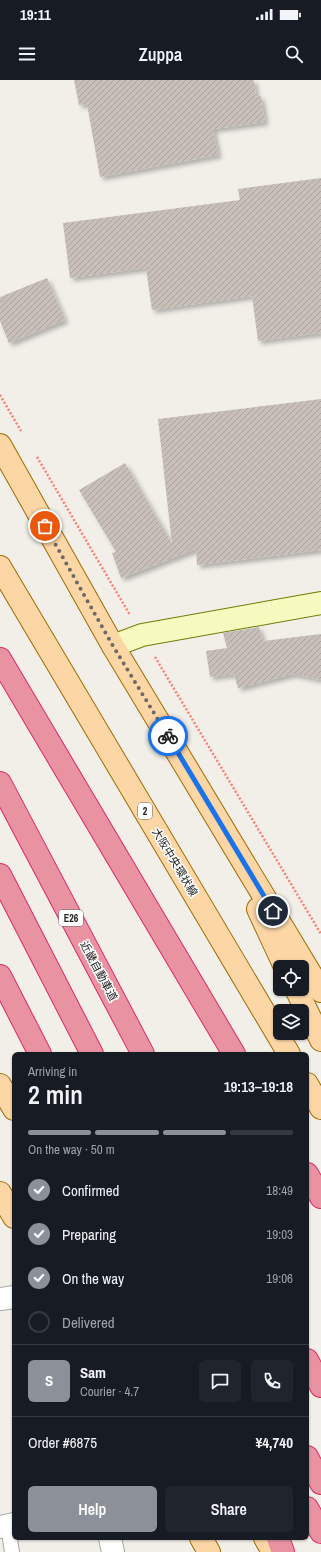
<!DOCTYPE html>
<meta charset="utf-8">
<style>
:root{--surface:#171b24;--page:#20242c;--text:#f1f3f6;--muted:#9ea1a6;--line:#363941;--accent:#8c9099}
body{margin:0;font-family:"Archivo Narrow","Noto Sans JP",sans-serif;background:var(--page);color:var(--text);height:100vh;display:flex;flex-direction:column;font-size:15px;white-space:nowrap}
*{box-sizing:border-box;margin:0}
p{font-size:13px;color:var(--muted)}
.icon{flex:none;width:22px;height:22px;fill:none;stroke:currentColor;stroke-width:2;stroke-linecap:round;stroke-linejoin:round}
.map{position:relative;flex:1;overflow:hidden}
.sheet{position:absolute;left:12px;top:972px;width:297px;height:488px;display:flex;flex-direction:column;background:var(--surface);border-radius:6px;box-shadow:0 1px 3px #0004}
.sheet>*{flex:none}
.controls{position:absolute;left:273px;top:880px;display:grid;gap:8px}
.controls a{display:grid;place-items:center;width:36px;height:36px;border-radius:6px;background:var(--surface);box-shadow:0 1px 3px #0004;font-size:20px}
.pin{position:absolute;display:grid;place-items:center;width:34px;height:34px;color:#fff;margin:-17px;border:2px solid #fff;border-radius:50%;box-shadow:0 1px 4px #0007}
.courier{position:absolute;display:grid;place-items:center;width:40px;height:40px;margin:-20px;border:3px solid #1a73e8;border-radius:50%;background:#fff;color:#222;box-shadow:0 1px 5px #0007}
.head em{font-style:normal;font-weight:600}
.head div{display:flex;flex-direction:column-reverse}
.head{display:flex;align-items:center;justify-content:space-between;height:68px;padding:0 16px}
h1{font-size:26px;font-weight:600;line-height:30px}
.bar{display:grid;grid-template-columns:repeat(4,1fr);gap:6px 4px;align-content:center;height:48px;padding:0 16px}
.bar i{height:5px;border-radius:3px;background:var(--line)}
.bar .active{background:var(--accent)}
.bar p{grid-column:span 4}
.line{display:flex;align-items:center;gap:10px;padding:0 16px;border-top:1px solid var(--line)}
.line div{flex:1}
.round{display:grid;place-items:center;flex:none;width:42px;height:42px;border-radius:6px;background:var(--page)}
ol{padding:0 16px;list-style:none}
li{display:flex;align-items:center;gap:12px;height:44px}
li p{margin-inline-start:auto}
li .icon{padding:4px;border-radius:50%;background:var(--accent);color:#fff;stroke-width:4}
li:last-child{color:var(--muted)}
li i{width:22px;height:22px;border:2px solid var(--line);border-radius:50%}
.primary-button{display:flex;gap:8px;margin-top:auto;padding:8px 16px}
.primary-button a{flex:1;height:46px;border-radius:6px;background:var(--accent);color:#fff;font-size:16px;font-weight:600;line-height:46px;text-align:center}
.primary-button a+a{background:var(--page);color:var(--text)}
.status{display:flex;justify-content:space-between;align-items:center;height:28px;padding:0 20px;background:var(--surface);direction:ltr}
.status svg{height:11px;fill:currentColor}
header{display:flex;justify-content:space-between;align-items:center;height:52px;padding:0 16px;background:var(--surface);font-size:18px;font-weight:600}
.map>svg:first-child{display:block}
.building{fill:url(#building-hatch);filter:url(#shadow)}
.lines{fill:none;stroke-linecap:round;stroke-linejoin:round}
.lane-casing{stroke:#a9a9a9;stroke-width:16}
.street-casing{stroke:#a9a9a9;stroke-width:24}
.secondary-casing{stroke:#707d05;stroke-width:24}
.primary-casing{stroke:#a06b00;stroke-width:24}
.highway-casing{stroke:#dc2a67;stroke-width:24}
.path{stroke:#fa8072;stroke-width:2.5;stroke-dasharray:2 2;stroke-linecap:butt}
.lane{stroke:#fff;stroke-width:14}
.street{stroke:#fff;stroke-width:22}
.secondary{stroke:#f7fabf;stroke-width:22}
.primary{stroke:#fcd6a4;stroke-width:22}
.highway{stroke:#e892a2;stroke-width:22}
.done{stroke:#6b6a68;stroke-width:4;stroke-dasharray:0 7.2}
.route{stroke:#1a73e8;stroke-width:5}
.labels{text-anchor:middle;dominant-baseline:central;stroke-width:3;stroke-linejoin:round;paint-order:stroke}
.shield{fill:#fff;stroke:#646464;stroke-width:1}
.shield-label{font-size:10px;font-weight:bold;fill:#222}
.street-label{font-size:11px;fill:#222;stroke:#fff}
</style>
<div class="status"><b>19:11</b><svg viewBox="0 0 49 12"><path d="M0 12V9h3v3zM5 12V6h3v6zM10 12V3h3v9zM15 12V0h3v12zM26 1h20v11H26zM47 4h2v5h-2z"/></svg></div>
<header><svg class="icon" aria-label="menu" viewBox="0 0 24 24"><path d="M4 6h16M4 12h16M4 18h16"/></svg>Zuppa<svg class="icon" aria-label="search" viewBox="0 0 24 24"><circle cx="10" cy="10" r="6"/><path d="M15 15l6 6"/></svg></header>
<div class="map">
<svg width="321" height="1472" viewBox="0 0 321 1472">
<defs>
<pattern id="building-hatch" width="6" height="6" patternUnits="userSpaceOnUse"><rect width="6" height="6" fill="#c7bfb8"/><path d="M-1 1l2-2M0 6l6-6M5 7l2-2" fill="none" stroke="#aba49e"/></pattern>
<filter id="shadow"><feDropShadow dx="3.5" dy="3.5" stdDeviation="2" flood-color="#0004"/></filter>
</defs>
<rect width="100%" height="100%" fill="#f2efe9"/>
<!-- building -->
<g class="building">
<path d="M74,0H254L256,17L261,16L265,42L213,49L218,75L100,97L87,24L79,25Z"/>
<path d="M321,98V253L258,261L252,216L152,230L146,188L70,198L63,143L240,120L238,109Z"/>
<path d="M47,198L65,240L9,263L0,241V217Z"/>
<path d="M321,319V470L197,485L196,469L121,498L112,473L116,472L79,410L125,383L172,464L158,339Z"/>
<path d="M259,547L263,561L321,554V600L293,594L238,608L234,594L210,597L206,571L227,568L223,553Z"/>
</g>
<g class="lines">
<defs>
<path id="lane" d="M8,1445L12,1472"/>
<g id="street">
<path d="M0,1219L14,1217"/>
<path d="M0,1447L14,1444"/>
<path d="M110,1458L113,1472"/>
</g>
<path id="secondary" d="M113,566L142,555L321,523"/>
<g id="primary">
<path d="M0,365L113,566L321,911"/>
<path d="M0,487L289,974"/>
<path d="M258,829L285,887"/>
<path d="M296,909L321,960"/>
<path d="M307,1004L321,1028"/>
<path d="M0,1005L14,1029"/>
<path d="M0,1113L14,1137"/>
<path d="M201,1458L209,1472"/>
<path d="M265,1458L273,1472"/>
</g>
<g id="highway">
<path d="M0,579L234,974"/>
<path d="M0,703L143,974"/>
<path d="M0,795L92,974"/>
<path d="M0,896L40,974"/>
<path d="M307,1094L321,1117"/>
<path d="M307,1280L321,1306"/>
<path d="M307,1377L321,1403"/>
<path d="M307,1428L321,1452"/>
<path d="M278,1458L283,1472"/>
</g>
</defs>
<!-- lane casing -->
<use href="#lane" class="lane-casing"/>
<!-- street casing -->
<use href="#street" class="street-casing"/>
<!-- secondary casing -->
<use href="#secondary" class="secondary-casing"/>
<!-- primary casing -->
<use href="#primary" class="primary-casing"/>
<!-- highway casing -->
<use href="#highway" class="highway-casing"/>
<!-- path -->
<g class="path">
<path d="M0,315L21,351"/>
<path d="M37,377L130,535"/>
<path d="M155,577L321,854"/>
</g>
<!-- lane -->
<use href="#lane" class="lane"/>
<!-- street -->
<use href="#street" class="street"/>
<!-- secondary -->
<use href="#secondary" class="secondary"/>
<!-- primary -->
<use href="#primary" class="primary"/>
<!-- highway -->
<use href="#highway" class="highway"/>
</g>
<g class="lines">
<!-- done -->
<path class="done" d="M45,446L113,566L168,656"/>
<!-- route -->
<path class="route" d="M168,656L273,831"/>
</g>
<g class="labels">
<!-- shield labels -->
<g class="shield">
<rect x="138" y="723" width="14" height="16" rx="3"/>
<rect x="59" y="830" width="24" height="16" rx="3"/>
</g>
<g class="shield-label">
<text x="145" y="731">2</text>
<text x="71" y="838">E26</text>
</g>
<!-- street labels -->
<g class="street-label">
<text transform="translate(175 782) rotate(59)">大阪中央環状線</text>
<text transform="translate(99 891) rotate(62)">近畿自動車道</text>
</g>
</g>
</svg>
<div class="controls">
<a><svg class="icon" aria-label="locate" viewBox="0 0 24 24"><circle cx="12" cy="12" r="6"/><path d="M12 2v4M12 18v4M2 12h4M18 12h4"/></svg></a>
<a><svg class="icon" aria-label="layers" viewBox="0 0 24 24"><path d="M12 4l9 5-9 5-9-5zM3 14l9 5 9-5"/></svg></a>
</div>
<div class="pin" style="left:45px;top:446px;background:#ea580c"><svg class="icon" aria-label="bag" viewBox="0 0 24 24"><path d="M5 8h14l-1 12H6zM9 8a3 3 0 0 1 6 0"/></svg></div>
<div class="pin" style="left:273px;top:831px;background:#1f2937"><svg class="icon" aria-label="home" viewBox="0 0 24 24"><path d="M3 11l9-7 9 7M6 9v11h12V9"/></svg></div>
<div class="courier" style="left:168px;top:656px"><svg class="icon" aria-label="bike" viewBox="0 0 24 24"><circle cx="6" cy="16" r="4"/><circle cx="18" cy="16" r="4"/><path d="M6 16l4-8h5l3 8M10 8l3 8H6M13 5h3"/></svg></div>
<section class="sheet">
<div class="head"><div><h1>2 min</h1><p>Arriving in</p></div><em>19:13–19:18</em></div>
<div class="bar"><i class="active"></i><i class="active"></i><i class="active"></i><i></i><p>On the way · 50 m</p></div>
<ol>
<li><svg class="icon" aria-label="check" viewBox="0 0 24 24"><path d="M5 12l5 5 9-10"/></svg>Confirmed<p>18:49</p></li>
<li><svg class="icon" aria-label="check" viewBox="0 0 24 24"><path d="M5 12l5 5 9-10"/></svg>Preparing<p>19:03</p></li>
<li><svg class="icon" aria-label="check" viewBox="0 0 24 24"><path d="M5 12l5 5 9-10"/></svg>On the way<p>19:06</p></li>
<li><i></i>Delivered</li>
</ol>
<div class="line" style="height:72px"><b class="round" style="background:var(--accent);color:#fff">S</b><div><b>Sam</b><p>Courier · 4.7</p></div><a class="round"><svg class="icon" aria-label="chat" viewBox="0 0 24 24"><path d="M4 5h16v11H9l-5 4z"/></svg></a><a class="round"><svg class="icon" aria-label="phone" viewBox="0 0 24 24"><path d="M5 4h4l2 5-3 2q2 4 5 5l2-3 5 2v4C11 20 4 13 5 4z"/></svg></a></div>
<div class="line" style="height:52px"><div>Order #6875</div><b>¥4,740</b></div>
<div class="primary-button"><a>Help</a><a>Share</a></div>
</section>
</div>
